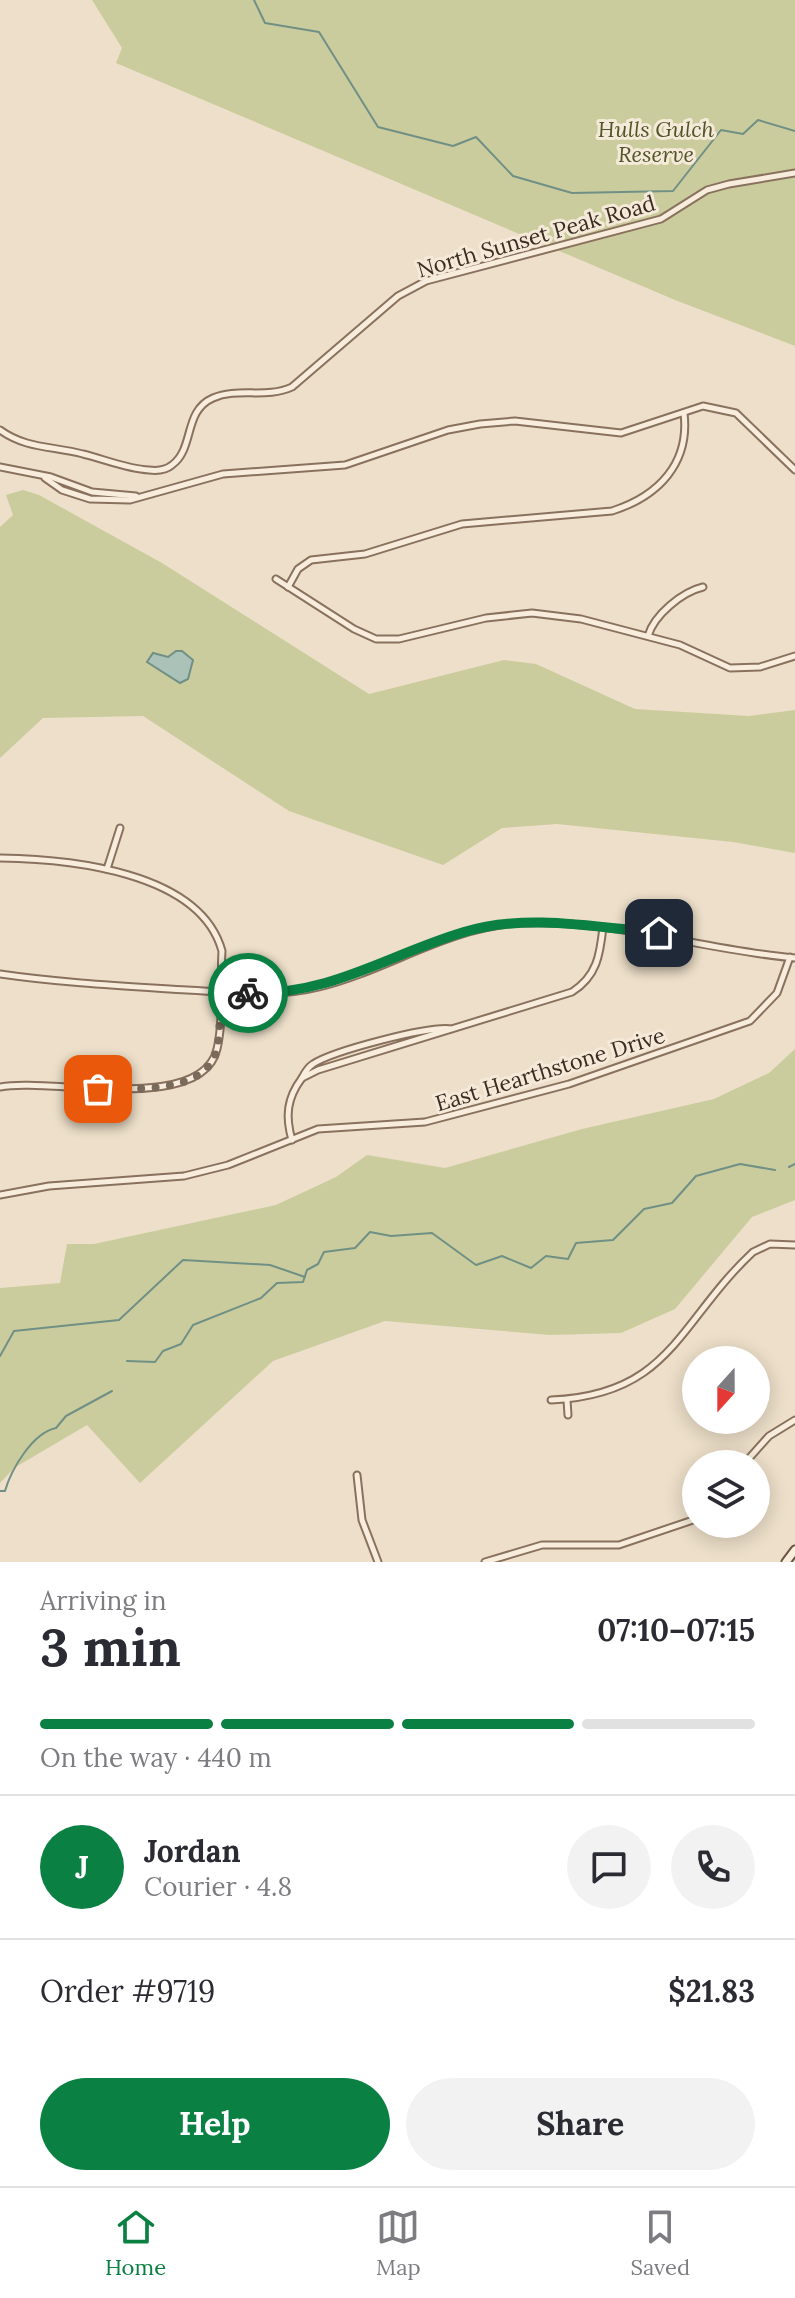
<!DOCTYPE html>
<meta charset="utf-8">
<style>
:root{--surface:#fff;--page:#f2f2f3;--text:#2b2b33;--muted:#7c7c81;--line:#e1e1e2;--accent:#0b8043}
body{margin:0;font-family:Lora,serif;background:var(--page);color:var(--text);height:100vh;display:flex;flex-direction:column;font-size:30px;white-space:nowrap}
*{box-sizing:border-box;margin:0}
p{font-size:26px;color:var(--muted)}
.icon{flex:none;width:44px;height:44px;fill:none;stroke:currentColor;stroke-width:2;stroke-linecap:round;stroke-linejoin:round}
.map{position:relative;height:1562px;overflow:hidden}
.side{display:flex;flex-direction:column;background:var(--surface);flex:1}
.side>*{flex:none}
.needle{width:52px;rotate:201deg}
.tools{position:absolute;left:682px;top:1346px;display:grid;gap:16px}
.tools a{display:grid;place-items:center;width:88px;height:88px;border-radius:50%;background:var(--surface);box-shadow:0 4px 20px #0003;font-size:40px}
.pin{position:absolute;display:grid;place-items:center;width:68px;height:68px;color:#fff;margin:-34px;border-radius:16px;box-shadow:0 4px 12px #0006}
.courier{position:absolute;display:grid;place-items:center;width:80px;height:80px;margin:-40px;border:6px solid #0b8043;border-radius:50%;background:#fff;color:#222;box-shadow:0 2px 10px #0007}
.summary em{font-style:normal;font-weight:700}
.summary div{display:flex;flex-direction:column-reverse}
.summary{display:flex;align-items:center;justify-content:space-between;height:136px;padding:0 40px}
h1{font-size:52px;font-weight:700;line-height:60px}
.bar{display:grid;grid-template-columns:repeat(4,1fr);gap:12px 8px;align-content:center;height:96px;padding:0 40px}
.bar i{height:10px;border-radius:6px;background:var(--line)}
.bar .current{background:var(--accent)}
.bar p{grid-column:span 4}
.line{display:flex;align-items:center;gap:20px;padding:0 40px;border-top:2px solid var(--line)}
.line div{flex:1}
.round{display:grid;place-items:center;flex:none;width:84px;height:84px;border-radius:42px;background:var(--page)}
.cta{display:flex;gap:16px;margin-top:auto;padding:16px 40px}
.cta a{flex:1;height:92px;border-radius:48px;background:var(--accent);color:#fff;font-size:32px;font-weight:700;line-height:92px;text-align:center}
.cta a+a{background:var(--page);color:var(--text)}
.tabs{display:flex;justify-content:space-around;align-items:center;height:112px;border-top:2px solid var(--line);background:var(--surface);font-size:22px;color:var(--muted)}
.tabs a{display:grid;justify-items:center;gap:4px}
.tabs .current{color:var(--accent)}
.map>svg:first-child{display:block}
.green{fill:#cbcc9d}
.water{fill:#aac2b8;stroke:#709085;stroke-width:2}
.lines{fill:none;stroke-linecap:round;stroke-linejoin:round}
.stream{stroke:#709085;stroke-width:2}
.street-casing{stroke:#89715e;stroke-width:9}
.secondary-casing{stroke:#6c5241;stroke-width:11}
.street{stroke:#f8eddd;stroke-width:5}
.secondary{stroke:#f8eddd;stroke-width:7}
.done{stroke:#796a5c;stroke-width:8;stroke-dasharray:0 14.4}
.route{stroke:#0b8043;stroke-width:10}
.labels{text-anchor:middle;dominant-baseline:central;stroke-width:6;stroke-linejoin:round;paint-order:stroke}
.park-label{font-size:22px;font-style:italic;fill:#505629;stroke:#f5ead9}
.street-label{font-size:22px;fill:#3b2b21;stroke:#f5ead9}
</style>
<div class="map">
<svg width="795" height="1562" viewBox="0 0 795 1562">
<rect width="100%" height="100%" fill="#eddfc9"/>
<!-- green -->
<g class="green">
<path d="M92,0H795V346L675,300L116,63L122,48Z"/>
<path d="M23,490L39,495L162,563L369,694L504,660L536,664L635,709L749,716L795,710V853L733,842L557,824L502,828L443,865L289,811L143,716L43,718L0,758V527L13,515L6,495Z"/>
<path d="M795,1049V1200L752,1217L675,1309L621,1333L550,1335L385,1321L273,1361L140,1483L87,1425L14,1468L0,1483V1288L60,1283L67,1244H94L276,1205L336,1177L367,1155L445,1168L582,1129L714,1099L769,1073Z"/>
</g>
<!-- water -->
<path class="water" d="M176,651H182L193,660L188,679L180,683L147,662L153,653L168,657Z"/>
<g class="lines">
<!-- stream -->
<g class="stream">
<path d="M254,0L265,23L319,32L378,127L453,146L476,137L513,176L572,193L673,191L721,130L743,134L758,120L795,131"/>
<path d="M789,1167L795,1164"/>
<path d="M0,1356L14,1331L119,1320L183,1260L270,1265L305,1277"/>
<path d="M127,1361L155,1362L163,1351L181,1344L193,1325L261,1298L277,1283L303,1282L307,1270L318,1264L324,1252L355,1248L370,1232L391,1236L432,1233L476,1265L502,1256L531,1268L546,1256L568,1259L576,1243L613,1240L644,1209L672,1203L696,1176L740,1164L775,1170"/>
<path d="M0,1491H5C11,1470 32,1433 56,1428L66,1416L112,1391"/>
</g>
<defs>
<g id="street">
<path d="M0,430C26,449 53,446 83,454C104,459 127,469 149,470C157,471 166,470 172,465C195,448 183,411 213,398C238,387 266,399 292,387L398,296L426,281L661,219L707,190L729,184L795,173"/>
<path d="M0,467L51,477L92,492L136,496"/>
<path d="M45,478L62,490L90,499L130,500L223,474L345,465L448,430L480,424L515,421L621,433L703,406L736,413L795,470"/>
<path d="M276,579L354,629L376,639H399L486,618L532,613L581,619L680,645L730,668L760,667L795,656"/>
<path d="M288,587L298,569L311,560L365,554L462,524L612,511C659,496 690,463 684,413"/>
<path d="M648,636C654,615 682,592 703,587"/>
<path d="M0,858C68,859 200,871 222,951C220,982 224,1019 217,1049C202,1115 48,1077 0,1087"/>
<path d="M107,869L120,828"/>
<path d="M0,974C62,983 124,986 187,990C230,992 276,998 319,987C388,970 448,927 520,923C615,919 702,950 795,958"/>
<path d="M452,1029C430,1025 333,1051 313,1064C308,1067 305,1072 302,1078L318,1070L572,992C597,976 600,955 603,927"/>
<path d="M292,1140C285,1116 287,1098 302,1078"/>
<path d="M0,1195L49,1186L184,1176L228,1165L318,1129L425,1122L569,1084L750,1021L777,993L790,957"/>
<path d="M551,1400C671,1395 678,1322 753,1252L770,1244L795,1245"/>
<path d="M567,1400L568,1415"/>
<path d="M744,1464L769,1436L795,1420"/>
<path d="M357,1475L362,1520L378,1562"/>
<path d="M485,1562L542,1545H619L696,1519"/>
</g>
<path id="secondary" d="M786,1562L795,1550"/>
</defs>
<!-- street casing -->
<use href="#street" class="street-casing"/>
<!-- secondary casing -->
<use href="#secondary" class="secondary-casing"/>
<!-- street -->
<use href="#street" class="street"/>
<!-- secondary -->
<use href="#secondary" class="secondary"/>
</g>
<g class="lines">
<!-- done -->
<path class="done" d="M98,1089C134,1088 208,1095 217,1048C221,1030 219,1010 220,992L248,993"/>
<!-- route -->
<path class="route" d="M248,993C332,995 387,955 464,932C526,913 595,927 659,933"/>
</g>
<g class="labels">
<!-- park labels -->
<g class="park-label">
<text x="656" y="129">Hulls Gulch<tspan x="656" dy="25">Reserve</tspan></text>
</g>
<!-- street labels -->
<g class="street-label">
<text transform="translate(536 236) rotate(-16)">North Sunset Peak Road</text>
<text transform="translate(550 1069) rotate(-17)">East Hearthstone Drive</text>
</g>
</g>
</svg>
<div class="tools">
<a><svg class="needle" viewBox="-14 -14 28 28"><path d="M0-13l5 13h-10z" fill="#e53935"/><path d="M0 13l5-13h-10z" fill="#7c7c81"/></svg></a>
<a><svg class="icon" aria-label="layers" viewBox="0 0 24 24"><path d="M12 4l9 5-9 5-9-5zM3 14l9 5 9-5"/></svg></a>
</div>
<div class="pin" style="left:98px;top:1089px;background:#ea580c"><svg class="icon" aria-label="bag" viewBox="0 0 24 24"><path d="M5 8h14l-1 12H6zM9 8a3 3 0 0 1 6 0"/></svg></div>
<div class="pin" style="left:659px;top:933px;background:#1f2937"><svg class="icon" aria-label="home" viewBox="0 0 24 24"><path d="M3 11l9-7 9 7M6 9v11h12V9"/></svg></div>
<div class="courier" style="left:248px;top:993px"><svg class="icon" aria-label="bike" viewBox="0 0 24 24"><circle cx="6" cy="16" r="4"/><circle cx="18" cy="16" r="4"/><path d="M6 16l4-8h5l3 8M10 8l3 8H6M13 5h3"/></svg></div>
</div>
<section class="side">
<div class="summary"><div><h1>3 min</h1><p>Arriving in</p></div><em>07:10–07:15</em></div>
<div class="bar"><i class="current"></i><i class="current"></i><i class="current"></i><i></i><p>On the way · 440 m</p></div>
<div class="line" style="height:144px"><b class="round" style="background:var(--accent);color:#fff">J</b><div><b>Jordan</b><p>Courier · 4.8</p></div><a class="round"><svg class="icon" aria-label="chat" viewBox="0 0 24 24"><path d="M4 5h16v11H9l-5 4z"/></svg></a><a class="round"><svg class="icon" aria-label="phone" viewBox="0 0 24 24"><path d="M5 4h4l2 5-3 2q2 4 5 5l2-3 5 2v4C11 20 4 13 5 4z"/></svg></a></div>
<div class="line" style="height:104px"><div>Order #9719</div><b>$21.83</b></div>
<div class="cta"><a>Help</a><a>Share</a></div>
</section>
<nav class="tabs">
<a class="current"><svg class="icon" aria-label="home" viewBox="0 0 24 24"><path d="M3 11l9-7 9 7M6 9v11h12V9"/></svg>Home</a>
<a><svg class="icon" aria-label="map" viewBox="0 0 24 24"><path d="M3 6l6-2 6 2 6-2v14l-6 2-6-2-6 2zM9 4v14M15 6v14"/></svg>Map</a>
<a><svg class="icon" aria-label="saved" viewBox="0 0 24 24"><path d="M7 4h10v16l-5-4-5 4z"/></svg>Saved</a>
</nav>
